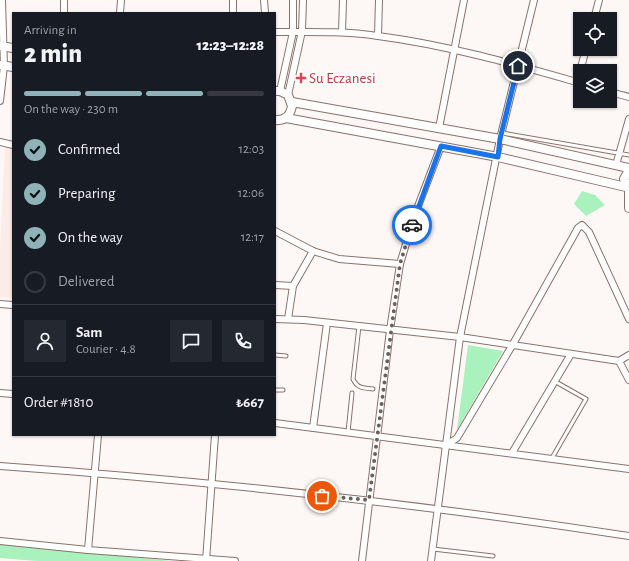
<!DOCTYPE html>
<meta charset="utf-8">
<style>
:root{--surface:#171b24;--page:#242831;--text:#f1f3f6;--muted:#9ea1a6;--line:#363941;--accent:#8eb2b8}
body{margin:0;font-family:"Alegreya Sans",sans-serif;background:var(--page);color:var(--text);height:100vh;display:flex;flex-direction:column;font-size:15px;white-space:nowrap}
*{box-sizing:border-box;margin:0}
p{font-size:13px;color:var(--muted)}
.icon{flex:none;width:22px;height:22px;fill:none;stroke:currentColor;stroke-width:2;stroke-linecap:round;stroke-linejoin:round}
.map{position:relative;flex:1;overflow:hidden}
.drawer{position:absolute;left:12px;top:12px;width:264px;height:424px;display:flex;flex-direction:column;background:var(--surface);border-radius:0px;box-shadow:0 1px 3px #0004}
.drawer>*{flex:none}
.fabs{position:absolute;left:573px;top:12px;display:grid;gap:8px}
.fabs a{display:grid;place-items:center;width:44px;height:44px;border-radius:0px;background:var(--surface);box-shadow:0 1px 3px #0004;font-size:20px}
.pin{position:absolute;display:grid;place-items:center;width:34px;height:34px;color:#fff;margin:-17px;border:2px solid #fff;border-radius:50%;box-shadow:0 1px 4px #0007}
.courier{position:absolute;display:grid;place-items:center;width:40px;height:40px;margin:-20px;border:3px solid #1a73e8;border-radius:50%;background:#fff;color:#222;box-shadow:0 1px 5px #0007}
.headline em{font-style:normal;font-weight:800}
.headline div{display:flex;flex-direction:column-reverse}
.headline{display:flex;align-items:center;justify-content:space-between;height:68px;padding:0 12px}
h1{font-size:26px;font-weight:800;line-height:30px}
.bar{display:grid;grid-template-columns:repeat(4,1fr);gap:6px 4px;align-content:center;height:48px;padding:0 12px}
.bar i{height:5px;border-radius:3px;background:var(--line)}
.bar .current{background:var(--accent)}
.bar p{grid-column:span 4}
.line{display:flex;align-items:center;gap:10px;padding:0 12px;border-top:1px solid var(--line)}
.line div{flex:1}
.round{display:grid;place-items:center;flex:none;width:42px;height:42px;border-radius:0px;background:var(--page)}
ol{padding:0 12px;list-style:none}
li{display:flex;align-items:center;gap:12px;height:44px}
li p{margin-inline-start:auto}
li .icon{padding:4px;border-radius:50%;background:var(--accent);color:#111;stroke-width:4}
li:last-child{color:var(--muted)}
li i{width:22px;height:22px;border:2px solid var(--line);border-radius:50%}
.map>svg:first-child{display:block}
.built{fill:#fcece7}
.green{fill:#a9f2bd}
.lines{fill:none;stroke-linecap:round;stroke-linejoin:round}
.service-casing{stroke:#8c7269;stroke-width:5}
.minor-casing{stroke:#8c7269;stroke-width:8}
.tertiary-casing{stroke:#8c7269;stroke-width:10}
.service{stroke:#fff;stroke-width:3}
.minor{stroke:#fff;stroke-width:6}
.tertiary{stroke:#fff;stroke-width:8}
.done{stroke:#69615e;stroke-width:4;stroke-dasharray:0 7.2}
.route{stroke:#1a73e8;stroke-width:5}
.health-dot{fill:#e0444e;stroke:#fff;stroke-width:1.5}
.labels{text-anchor:middle;dominant-baseline:central;stroke-width:3.5;stroke-linejoin:round;paint-order:stroke}
.health-label{font-size:15px;fill:#be3a42;stroke:#fff;text-anchor:start}
</style>
<div class="map">
<svg width="629" height="561" viewBox="0 0 629 561">
<rect width="100%" height="100%" fill="#fdf7f5"/>
<!-- built -->
<path class="built" d="M5,147L13,148V298L0,297V248Z"/>
<!-- green -->
<g class="green">
<path d="M582,191L595,195L605,205L586,216L574,204Z"/>
<path d="M468,345L503,351L457,430Z"/>
<path d="M0,543L172,561H37L0,558Z"/>
</g>
<g class="lines">
<defs>
<g id="service">
<path d="M502,133L629,155"/>
<path d="M359,326L353,379C357,388 363,388 373,389"/>
<path d="M275,355L286,356"/>
<path d="M275,390H283"/>
<path d="M348,432L352,393"/>
<path d="M552,458L586,399L556,382"/>
<path d="M433,549L493,556"/>
</g>
<g id="minor">
<path d="M64,0V13"/>
<path d="M264,0L265,13"/>
<path d="M120,13L121,0"/>
<path d="M233,13V0"/>
<path d="M594,19L599,0"/>
<path d="M275,32C310,32 344,31 378,36C447,45 514,64 580,83"/>
<path d="M342,32L343,0"/>
<path d="M378,36L379,0"/>
<path d="M580,71L586,49"/>
<path d="M280,91L293,32V0"/>
<path d="M610,92L629,97"/>
<path d="M288,95L302,31L303,0"/>
<path d="M0,101L4,66L2,0"/>
<path d="M439,128L464,0"/>
<path d="M0,142L13,145"/>
<path d="M616,165L629,119"/>
<path d="M275,231L313,251L339,259L400,264"/>
<path d="M275,285L293,286L313,251"/>
<path d="M0,304L13,305"/>
<path d="M275,319L304,320L460,337L619,361L629,355"/>
<path d="M288,319L293,286"/>
<path d="M619,361L629,380"/>
<path d="M0,393L13,394"/>
<path d="M275,423L629,469"/>
<path d="M313,428L327,323"/>
<path d="M446,445L457,438L513,344L578,228L582,225L589,232L629,319"/>
<path d="M512,453L571,354"/>
<path d="M0,466C210,481 420,504 629,536"/>
<path d="M0,541L88,550L235,561"/>
<path d="M88,550L98,435"/>
<path d="M206,561L215,435"/>
<path d="M362,561L390,330L400,264L415,214L441,146"/>
<path d="M431,561L460,337L500,139L534,0"/>
</g>
<g id="tertiary">
<path d="M0,46L13,48"/>
<path d="M0,65L13,67"/>
<path d="M275,91H280L288,95L292,106C290,116 285,121 275,120"/>
<path d="M292,102L500,139L629,168"/>
<path d="M286,118L498,157L626,187"/>
<path d="M629,190L624,179L629,170"/>
<path d="M629,191V208"/>
</g>
</defs>
<!-- service casing -->
<use href="#service" class="service-casing"/>
<!-- minor casing -->
<use href="#minor" class="minor-casing"/>
<!-- tertiary casing -->
<use href="#tertiary" class="tertiary-casing"/>
<!-- service -->
<use href="#service" class="service"/>
<!-- minor -->
<use href="#minor" class="minor"/>
<!-- tertiary -->
<use href="#tertiary" class="tertiary"/>
</g>
<g class="lines">
<!-- done -->
<path class="done" d="M322,496L369,500L400,264L412,225"/>
<!-- route -->
<path class="route" d="M412,225L441,146L498,157L500,139L518,66"/>
</g>
<!-- markers -->
<path class="health-dot" d="M299 72h4v4h4v4h-4v4h-4v-4h-4v-4h4z"/>
<g class="labels">
<!-- health labels -->
<g class="health-label">
<text x="309" y="78">Su Eczanesi</text>
</g>
</g>
</svg>
<div class="fabs">
<a><svg class="icon" aria-label="locate" viewBox="0 0 24 24"><circle cx="12" cy="12" r="6"/><path d="M12 2v4M12 18v4M2 12h4M18 12h4"/></svg></a>
<a><svg class="icon" aria-label="layers" viewBox="0 0 24 24"><path d="M12 4l9 5-9 5-9-5zM3 14l9 5 9-5"/></svg></a>
</div>
<div class="pin" style="left:322px;top:496px;background:#ea580c"><svg class="icon" aria-label="bag" viewBox="0 0 24 24"><path d="M5 8h14l-1 12H6zM9 8a3 3 0 0 1 6 0"/></svg></div>
<div class="pin" style="left:518px;top:66px;background:#1f2937"><svg class="icon" aria-label="home" viewBox="0 0 24 24"><path d="M3 11l9-7 9 7M6 9v11h12V9"/></svg></div>
<div class="courier" style="left:412px;top:225px"><svg class="icon" aria-label="car" viewBox="0 0 24 24"><path d="M5 17H2v-5l4-1 3-4h7l3 4 3 1v5h-3M9 17h6M6 11h13"/><circle cx="7" cy="17" r="2"/><circle cx="17" cy="17" r="2"/></svg></div>
<section class="drawer">
<div class="headline"><div><h1>2 min</h1><p>Arriving in</p></div><em>12:23–12:28</em></div>
<div class="bar"><i class="current"></i><i class="current"></i><i class="current"></i><i></i><p>On the way · 230 m</p></div>
<ol>
<li><svg class="icon" aria-label="check" viewBox="0 0 24 24"><path d="M5 12l5 5 9-10"/></svg>Confirmed<p>12:03</p></li>
<li><svg class="icon" aria-label="check" viewBox="0 0 24 24"><path d="M5 12l5 5 9-10"/></svg>Preparing<p>12:06</p></li>
<li><svg class="icon" aria-label="check" viewBox="0 0 24 24"><path d="M5 12l5 5 9-10"/></svg>On the way<p>12:17</p></li>
<li><i></i>Delivered</li>
</ol>
<div class="line" style="height:72px"><a class="round"><svg class="icon" aria-label="person" viewBox="0 0 24 24"><circle cx="12" cy="8" r="4"/><path d="M4 21q1-7 8-7t8 7"/></svg></a><div><b>Sam</b><p>Courier · 4.8</p></div><a class="round"><svg class="icon" aria-label="chat" viewBox="0 0 24 24"><path d="M4 5h16v11H9l-5 4z"/></svg></a><a class="round"><svg class="icon" aria-label="phone" viewBox="0 0 24 24"><path d="M5 4h4l2 5-3 2q2 4 5 5l2-3 5 2v4C11 20 4 13 5 4z"/></svg></a></div>
<div class="line" style="height:52px"><div>Order #1810</div><b>₺667</b></div>
</section>
</div>
